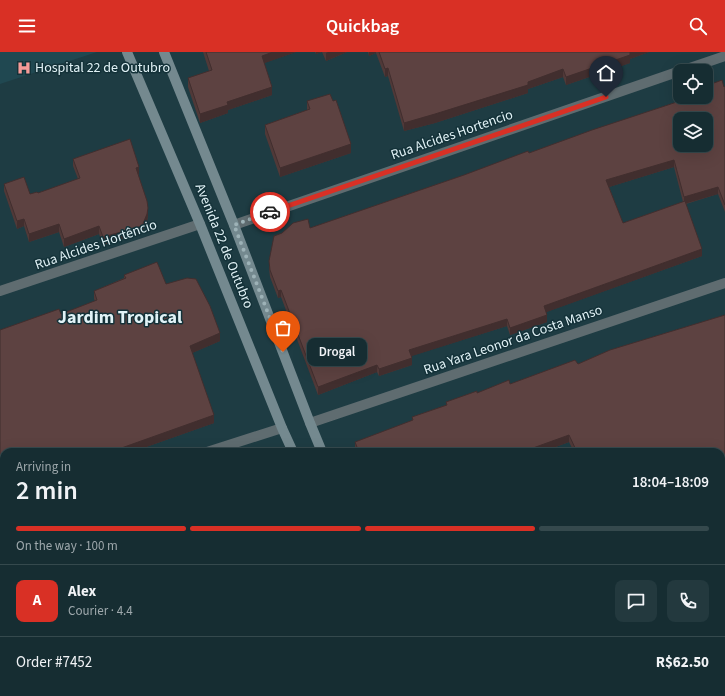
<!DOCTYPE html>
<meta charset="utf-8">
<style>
:root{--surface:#162d32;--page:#23393e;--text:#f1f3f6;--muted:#9ea8ac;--line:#35494d;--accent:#d93025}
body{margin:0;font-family:"Source Sans 3",sans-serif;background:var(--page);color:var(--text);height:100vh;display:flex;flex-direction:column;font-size:15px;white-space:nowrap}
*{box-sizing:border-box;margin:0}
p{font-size:13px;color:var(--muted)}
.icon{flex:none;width:22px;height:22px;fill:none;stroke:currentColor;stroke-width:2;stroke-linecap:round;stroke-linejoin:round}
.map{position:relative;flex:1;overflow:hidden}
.sheet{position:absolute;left:0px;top:396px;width:725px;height:248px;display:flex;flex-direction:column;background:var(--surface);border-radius:12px 12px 0 0;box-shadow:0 4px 16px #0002,0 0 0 1px var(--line)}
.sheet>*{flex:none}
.buttons{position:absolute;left:673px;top:12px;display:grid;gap:8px}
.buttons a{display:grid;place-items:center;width:40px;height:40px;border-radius:8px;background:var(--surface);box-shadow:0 4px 16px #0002,0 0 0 1px var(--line);font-size:20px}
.pin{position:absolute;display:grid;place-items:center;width:34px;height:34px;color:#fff;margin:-41px -17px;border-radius:50% 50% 50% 0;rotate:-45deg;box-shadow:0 0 4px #0007}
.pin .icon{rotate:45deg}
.courier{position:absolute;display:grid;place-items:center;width:40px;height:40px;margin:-20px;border:3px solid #d93025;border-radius:50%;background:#fff;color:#222;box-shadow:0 1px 5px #0007}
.bubble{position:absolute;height:28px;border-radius:8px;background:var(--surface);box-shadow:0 4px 16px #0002,0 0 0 1px var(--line);font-size:13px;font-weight:600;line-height:28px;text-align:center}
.summary em{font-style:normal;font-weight:600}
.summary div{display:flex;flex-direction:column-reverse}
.summary{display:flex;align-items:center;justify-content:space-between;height:68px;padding:0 16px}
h1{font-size:26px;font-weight:600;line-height:30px}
.bar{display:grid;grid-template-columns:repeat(4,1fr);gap:6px 4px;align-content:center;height:48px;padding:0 16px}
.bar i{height:5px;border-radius:3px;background:var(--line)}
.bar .selected{background:var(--accent)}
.bar p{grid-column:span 4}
.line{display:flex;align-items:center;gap:10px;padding:0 16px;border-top:1px solid var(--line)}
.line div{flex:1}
.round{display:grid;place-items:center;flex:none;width:42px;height:42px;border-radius:8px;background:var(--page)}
header{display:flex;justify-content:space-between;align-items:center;height:52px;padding:0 16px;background:var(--accent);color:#fff;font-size:18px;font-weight:600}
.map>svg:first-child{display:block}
.built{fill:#204851}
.green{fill:#255661}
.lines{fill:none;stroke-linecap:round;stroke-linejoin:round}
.street{stroke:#5f6c70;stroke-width:10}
.secondary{stroke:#74898f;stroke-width:10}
.wall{fill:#503938;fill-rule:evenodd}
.shaded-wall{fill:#412e2e}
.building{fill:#5d4241;stroke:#412e2e;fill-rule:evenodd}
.done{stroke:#9db2b7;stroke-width:4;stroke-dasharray:0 7.2}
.route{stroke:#d93025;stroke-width:5}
.labels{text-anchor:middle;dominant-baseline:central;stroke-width:3;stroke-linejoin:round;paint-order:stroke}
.poi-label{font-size:14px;fill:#e1f2f6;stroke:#143239;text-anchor:start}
.street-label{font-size:14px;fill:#e1f2f6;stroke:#143239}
.district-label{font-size:18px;font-weight:bold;fill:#e1f2f6;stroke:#143239}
</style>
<header><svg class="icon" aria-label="menu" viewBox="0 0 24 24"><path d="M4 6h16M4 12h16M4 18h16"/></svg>Quickbag<svg class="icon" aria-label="search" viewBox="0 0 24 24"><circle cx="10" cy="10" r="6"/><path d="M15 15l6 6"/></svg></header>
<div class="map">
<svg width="725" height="644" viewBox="0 0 725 644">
<rect width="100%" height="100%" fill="#1e3c43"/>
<!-- built -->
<path class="built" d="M0,0H97L0,32Z"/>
<!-- green -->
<path class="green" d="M409,640H452L447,644H415Z"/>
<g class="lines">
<!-- street -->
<g class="street">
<path d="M681,19L725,4"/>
<path d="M234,173L680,19"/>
<path d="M0,239L200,172"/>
<path d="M310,371L725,231"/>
<path d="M207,400L282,376"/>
<path d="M721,458L725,457"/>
<path d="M0,465L4,464"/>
<path d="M162,644L175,640"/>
</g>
<!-- secondary -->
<g class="secondary">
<path d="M127,0L200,172L282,376L293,400"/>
<path d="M164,0L234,173L310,371L322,400"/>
<path d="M396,640L399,644"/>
<path d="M460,644L464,640"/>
</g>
</g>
<!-- wall -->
<g class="wall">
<path d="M203,0H296L264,11L272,43L228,58V61L200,71L188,35V26L209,19Z"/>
<path d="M315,0H347L326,9L322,0L316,2Z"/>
<path d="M368,0H649L630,7V11L566,33L563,25L528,37V41L435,71L404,79L388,24L385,25L376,1L369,4Z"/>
<path d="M725,34V160L718,142L686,152L702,204L546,260L547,270L510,283L507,274L411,304L412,313L379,324L377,320L318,343L281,245L278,246L270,225L269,216V209L310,176L688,46V45H706ZM674,115L683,150L623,171L609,135Z"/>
<path d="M307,49L351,101L280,125L265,82V73L307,58Z"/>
<path d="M73,107L139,122L138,123L148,163L147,170L142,181L103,193L99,182L64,195L59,180L29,190L24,174L17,177L4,139V132L30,142L38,141L78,127L73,114Z"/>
<path d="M124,223L166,232L220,289L192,301L214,371L132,400H4V442L0,444V278L61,262L95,249L94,247V239L124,226Z"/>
<path d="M725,263V429L721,431V400H574L569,390L542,400H356L355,397V390L412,369V365L446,353V350L477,339V341L509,328L510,332L575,308L578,312L610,298Z"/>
<path d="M4,493V628L0,616V495Z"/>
<path d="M8,640H60L61,644H9Z"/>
</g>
<!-- shaded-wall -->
<g class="shaded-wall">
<path d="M273,0H296L262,12V4Z"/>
<path d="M316,0H322L316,2Z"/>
<path d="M328,0H347L326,9V1Z"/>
<path d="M369,0H376V1L369,4Z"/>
<path d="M629,0H649L630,7V11L566,33V25Z"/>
<path d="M388,16V24L385,25V17Z"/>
<path d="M563,17V25L528,37V41L435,71L404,79V71Z"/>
<path d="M272,35V43L228,58V61L200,71V62L227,50Z"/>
<path d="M351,92V101L280,125V116Z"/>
<path d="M674,108V115L606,136V128Z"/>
<path d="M139,115V122L136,124V116Z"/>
<path d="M718,135V142L684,152V145Z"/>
<path d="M148,156V163L147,170L142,181L103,193V185Z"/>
<path d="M24,167V174L17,177V169Z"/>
<path d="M59,172V180L29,190V182Z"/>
<path d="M99,174V182L64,195V187Z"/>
<path d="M702,197V204L544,261V254Z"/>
<path d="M281,238V245L278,246V239Z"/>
<path d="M547,263V270L510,283V276Z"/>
<path d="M507,267V274L409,305V298Z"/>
<path d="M220,281V289L190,302V294Z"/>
<path d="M412,306V313L379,324V317Z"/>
<path d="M377,313V320L318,343V335Z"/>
<path d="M214,363V371L132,400H113V399Z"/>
<path d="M569,383V390L542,400H533V396Z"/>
<path d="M725,422V429L721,431V424Z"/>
<path d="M4,435V442L0,444V436Z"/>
<path d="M17,640H20V644H11V642Z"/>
</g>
<!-- building -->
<g class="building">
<path d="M206,0H273L262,4L272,35L227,50L228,53L200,62L188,26L212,18Z"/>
<path d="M379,0H630V3L566,25L563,17L528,30V33L435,62L404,71L388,16L385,17Z"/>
<path d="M722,28L724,35L725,34V153L718,135L684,145L674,108L606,128L623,171L685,149L702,197L544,254L547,263L510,276L507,267L409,298L412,306L379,317L377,313L318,335L281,238L278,239L270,218L269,209L274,184L282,181L293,171L308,167L310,176L464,123L528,99L529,101L592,78L689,46V45H706V34ZM680,67H706V93H680Z"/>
<path d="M330,42L333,49L336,48L351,92L280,116L265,73L310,57L307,49Z"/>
<path d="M130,87L139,115L136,116L147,149L148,156L147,162L142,174L103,185L99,174L64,187L59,172L29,182L24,167L17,169L4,132L24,125L30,142L37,140L38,141L80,126L73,107Z"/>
<path d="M157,210L166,232L187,226L196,227L210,254L220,281L190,294L214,363L113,399L114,400H4V435L0,436V278L59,257L61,262L97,248L94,239L126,226L124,223Z"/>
<path d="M725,263V422L721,424V400H577L569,383L533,396L535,400H359L355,390L413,368L412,365L447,353L446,350L477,339V341L509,328L510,332L575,308L578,312L610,298Z"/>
<path d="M4,493V621L0,609V495Z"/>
<path d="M10,640H17L11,642Z"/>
<path d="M20,640H60L61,643L59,644H21Z"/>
<path d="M240,640H255L256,644H230Z"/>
<path d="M284,640H356L357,643L353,644H281Z"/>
</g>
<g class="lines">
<!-- done -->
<path class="done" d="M270,160L234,173L283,300"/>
<!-- route -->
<path class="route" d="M270,160L606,45"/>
</g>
<!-- icons -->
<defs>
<symbol id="hospital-bare" viewBox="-9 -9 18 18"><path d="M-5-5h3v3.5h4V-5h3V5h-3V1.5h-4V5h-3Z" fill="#f59b98" stroke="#143239" stroke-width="2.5" paint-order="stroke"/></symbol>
</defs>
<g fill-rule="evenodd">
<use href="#hospital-bare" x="14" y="6" width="20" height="20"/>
</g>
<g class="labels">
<!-- poi labels -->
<g class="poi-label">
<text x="35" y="16">Hospital 22 de Outubro</text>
</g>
<!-- street labels -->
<g class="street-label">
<text transform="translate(452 83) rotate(-19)">Rua Alcides Hortencio</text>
<text transform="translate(96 193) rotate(-19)">Rua Alcides Hortêncio</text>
<text transform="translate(224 194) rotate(68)">Avenida 22 de Outubro</text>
<text transform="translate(513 288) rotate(-19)">Rua Yara Leonor da Costa Manso</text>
</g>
<!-- district labels -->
<g class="district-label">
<text x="120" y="265">Jardim Tropical</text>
</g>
</g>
</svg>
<div class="buttons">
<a><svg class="icon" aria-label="locate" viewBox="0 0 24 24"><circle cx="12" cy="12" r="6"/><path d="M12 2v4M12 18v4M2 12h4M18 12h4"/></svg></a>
<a><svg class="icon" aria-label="layers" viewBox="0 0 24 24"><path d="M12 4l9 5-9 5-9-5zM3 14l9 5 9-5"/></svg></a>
</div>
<div class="pin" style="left:283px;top:300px;background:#ea580c"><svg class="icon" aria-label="bag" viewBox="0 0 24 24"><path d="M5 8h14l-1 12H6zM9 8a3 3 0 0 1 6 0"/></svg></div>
<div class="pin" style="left:606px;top:45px;background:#1f2937"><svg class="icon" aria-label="home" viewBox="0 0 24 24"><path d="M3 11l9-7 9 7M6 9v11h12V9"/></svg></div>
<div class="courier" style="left:270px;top:160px"><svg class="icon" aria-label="car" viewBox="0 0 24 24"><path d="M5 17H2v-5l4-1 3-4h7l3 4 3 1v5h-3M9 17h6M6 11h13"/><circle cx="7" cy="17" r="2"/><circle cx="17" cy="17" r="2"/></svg></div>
<div class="bubble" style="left:307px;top:286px;width:60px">Drogal</div>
<section class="sheet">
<div class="summary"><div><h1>2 min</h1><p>Arriving in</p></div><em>18:04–18:09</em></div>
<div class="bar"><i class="selected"></i><i class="selected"></i><i class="selected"></i><i></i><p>On the way · 100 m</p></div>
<div class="line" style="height:72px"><b class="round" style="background:var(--accent);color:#fff">A</b><div><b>Alex</b><p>Courier · 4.4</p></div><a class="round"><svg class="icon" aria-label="chat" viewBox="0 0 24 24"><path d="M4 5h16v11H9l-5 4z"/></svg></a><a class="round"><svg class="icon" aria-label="phone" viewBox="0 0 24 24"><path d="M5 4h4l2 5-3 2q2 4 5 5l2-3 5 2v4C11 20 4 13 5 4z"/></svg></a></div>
<div class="line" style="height:52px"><div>Order #7452</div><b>R$62.50</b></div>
</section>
</div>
